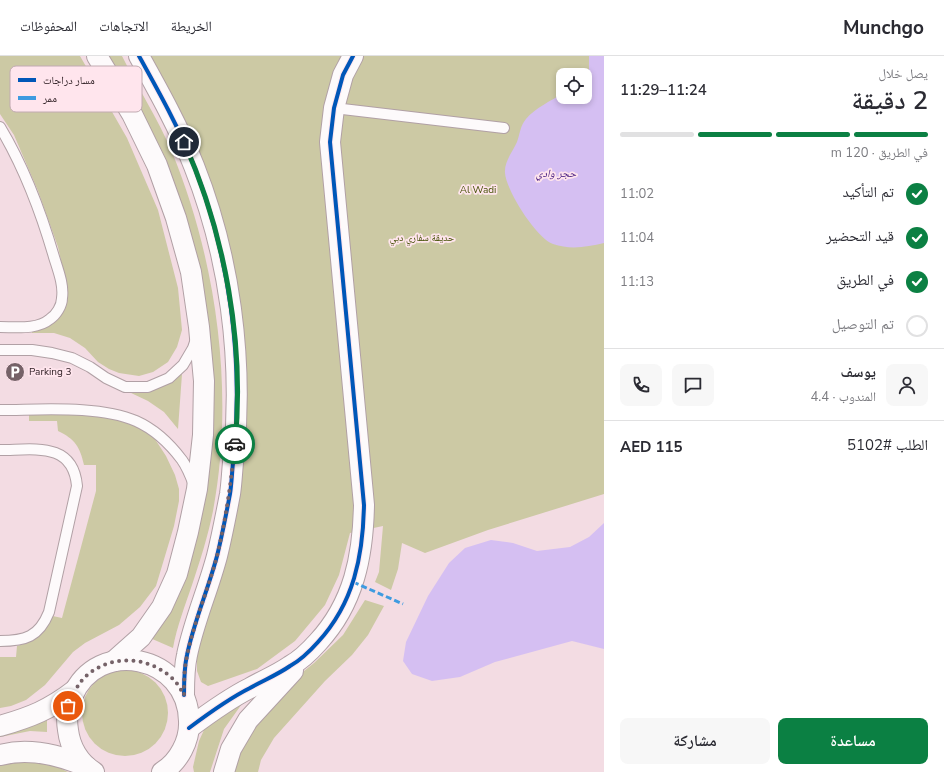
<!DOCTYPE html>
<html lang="ar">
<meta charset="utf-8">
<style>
:root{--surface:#fff;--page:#f7f7f7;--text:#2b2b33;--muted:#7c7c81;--line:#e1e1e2;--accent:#0b8043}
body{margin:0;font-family:"Nunito Sans","Noto Naskh Arabic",sans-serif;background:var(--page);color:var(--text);direction:rtl;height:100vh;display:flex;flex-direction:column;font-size:15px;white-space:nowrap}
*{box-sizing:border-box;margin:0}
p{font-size:13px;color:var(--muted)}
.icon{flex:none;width:22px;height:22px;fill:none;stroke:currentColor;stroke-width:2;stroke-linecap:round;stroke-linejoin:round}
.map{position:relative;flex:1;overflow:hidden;direction:ltr}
.sheet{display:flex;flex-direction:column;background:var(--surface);width:340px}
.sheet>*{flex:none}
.controls{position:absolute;left:556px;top:12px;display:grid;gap:8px}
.controls a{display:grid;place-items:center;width:36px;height:36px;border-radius:8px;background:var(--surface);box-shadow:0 2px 6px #0003;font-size:20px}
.pin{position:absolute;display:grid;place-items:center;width:34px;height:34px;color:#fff;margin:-17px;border:2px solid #fff;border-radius:50%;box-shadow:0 1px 4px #0007}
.courier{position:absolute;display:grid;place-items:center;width:40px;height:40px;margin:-20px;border:3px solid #0b8043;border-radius:50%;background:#fff;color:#222;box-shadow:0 1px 5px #0007}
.head em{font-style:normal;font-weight:600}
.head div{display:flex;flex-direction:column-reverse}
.head{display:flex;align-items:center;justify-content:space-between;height:68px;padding:0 16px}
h1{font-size:26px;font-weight:600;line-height:30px}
.bar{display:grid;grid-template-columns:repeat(4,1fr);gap:6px 4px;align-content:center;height:48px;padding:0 16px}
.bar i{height:5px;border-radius:3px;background:var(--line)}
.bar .current{background:var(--accent)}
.bar p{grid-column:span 4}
.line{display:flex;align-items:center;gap:10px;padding:0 16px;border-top:1px solid var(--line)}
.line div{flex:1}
.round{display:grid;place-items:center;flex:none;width:42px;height:42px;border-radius:8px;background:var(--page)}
ol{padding:0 16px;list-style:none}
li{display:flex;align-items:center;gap:12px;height:44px}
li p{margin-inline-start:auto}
li .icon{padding:4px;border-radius:50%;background:var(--accent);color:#fff;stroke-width:4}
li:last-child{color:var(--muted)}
li i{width:22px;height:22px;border:2px solid var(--line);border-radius:50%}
.primary-button{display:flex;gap:8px;margin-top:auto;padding:8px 16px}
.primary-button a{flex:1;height:46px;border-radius:8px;background:var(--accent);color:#fff;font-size:16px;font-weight:600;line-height:46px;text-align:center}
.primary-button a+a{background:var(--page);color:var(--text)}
header{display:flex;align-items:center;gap:24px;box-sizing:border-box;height:56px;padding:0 20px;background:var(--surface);border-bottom:1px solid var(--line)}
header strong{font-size:19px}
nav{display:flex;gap:22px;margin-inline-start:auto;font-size:14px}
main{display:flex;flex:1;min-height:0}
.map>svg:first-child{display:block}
.green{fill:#ccc9a4;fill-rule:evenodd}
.water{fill:#d5bff2}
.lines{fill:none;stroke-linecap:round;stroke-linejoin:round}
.lane-casing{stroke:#b1a0a5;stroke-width:12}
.street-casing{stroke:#b1a0a5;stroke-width:22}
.lane{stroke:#fdfafb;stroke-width:10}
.street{stroke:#fdfafb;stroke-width:20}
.quiet{stroke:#3e9be0;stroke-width:3;stroke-dasharray:6 3;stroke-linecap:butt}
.cycleway-casing{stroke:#ffe5ed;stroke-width:6}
.cycleway{stroke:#0057b8;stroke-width:4}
.done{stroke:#756268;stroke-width:4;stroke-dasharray:0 7.2}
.route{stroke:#0b8043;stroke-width:5}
.labels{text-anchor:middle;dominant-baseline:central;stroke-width:3.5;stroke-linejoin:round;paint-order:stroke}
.park-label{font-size:10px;fill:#455005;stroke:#ffe5ed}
.poi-label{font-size:10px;fill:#312126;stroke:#ffe5ed;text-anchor:start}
.water-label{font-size:11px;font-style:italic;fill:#4b2183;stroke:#ffe5ed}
.key{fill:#ffe5ed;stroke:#c1aab1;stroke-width:1}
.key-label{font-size:11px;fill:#312126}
</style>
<header>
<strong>Munchgo</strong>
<nav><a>الخريطة</a><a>الاتجاهات</a><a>المحفوظات</a></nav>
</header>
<main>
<section class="sheet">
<div class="head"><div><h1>2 دقيقة</h1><p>يصل خلال</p></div><em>11:24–11:29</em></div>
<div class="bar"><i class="current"></i><i class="current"></i><i class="current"></i><i></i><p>في الطريق · 120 m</p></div>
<ol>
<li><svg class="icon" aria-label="check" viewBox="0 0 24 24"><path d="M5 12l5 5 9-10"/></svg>تم التأكيد<p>11:02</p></li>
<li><svg class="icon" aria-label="check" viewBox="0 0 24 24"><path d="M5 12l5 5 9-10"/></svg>قيد التحضير<p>11:04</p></li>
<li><svg class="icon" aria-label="check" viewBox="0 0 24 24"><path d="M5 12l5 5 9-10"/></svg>في الطريق<p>11:13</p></li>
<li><i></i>تم التوصيل</li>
</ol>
<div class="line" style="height:72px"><a class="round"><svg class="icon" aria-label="person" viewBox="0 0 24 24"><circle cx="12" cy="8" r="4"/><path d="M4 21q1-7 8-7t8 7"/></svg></a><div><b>يوسف</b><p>المندوب · 4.4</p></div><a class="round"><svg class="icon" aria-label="chat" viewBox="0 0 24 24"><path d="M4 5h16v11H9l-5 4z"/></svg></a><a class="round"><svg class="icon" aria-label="phone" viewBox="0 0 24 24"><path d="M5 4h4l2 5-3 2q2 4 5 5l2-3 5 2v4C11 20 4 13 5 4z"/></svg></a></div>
<div class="line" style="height:52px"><div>الطلب #5102</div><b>AED 115</b></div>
<div class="primary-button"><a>مساعدة</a><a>مشاركة</a></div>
</section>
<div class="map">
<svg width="604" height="716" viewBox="0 0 604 716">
<rect width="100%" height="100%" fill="#f3dce3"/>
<!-- green -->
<g class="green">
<path d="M0,0H80L127,82L158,154L178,232L182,274L177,291L168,306L153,316L139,320L119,317L109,313L98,306L85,292L70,282L54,277H32V268L58,262L63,214L58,191L38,135L14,79L0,58Z"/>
<path d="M106,0H122C138,32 158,63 172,96C217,206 235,337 213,455C208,480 200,505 192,529C185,550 177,570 173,592L150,582L193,473L201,255Z"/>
<path d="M148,0H604V438L488,474L425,497L402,487L398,513L391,534L375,526L379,516L383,470L350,477L339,519L325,549L295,585L257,613L208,630L201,626L197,615V594L210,544L238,257ZM563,19H585V41H563Z"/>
<path d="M182,318L178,373L164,356L148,345L129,336C153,334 162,332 182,318Z"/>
<path d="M29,354H106L151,377L166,400L175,419L179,433V445L174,470L156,530L140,551L119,569L85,587L73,596L45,629L26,644L11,650L0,652V601H16L17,590C40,583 41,581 48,559L62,562L96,435V409H84C80,391 75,383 58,375L57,365H29Z"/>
<path d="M365,544L384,550L368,579L352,599L325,625L274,682L261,704L258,716H226L229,701L284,631L314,607L343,579Z"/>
<circle cx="125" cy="657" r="43"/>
<path d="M249,638L224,673L210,716H194L193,711L199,685L208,665Z"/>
<path d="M47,659V676L30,675L0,681V673Z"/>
<path d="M0,704L45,705L68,716H0Z"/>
</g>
<!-- water -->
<g class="water">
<path d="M589,0H604V187C587,191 570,194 553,188C536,182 506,134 505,117C504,106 513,95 517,86C520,78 520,70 526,63C535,52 551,45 563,37V41H585V20L589,13Z"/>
<path d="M604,467V593L572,585L495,606L460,621L432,625L412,618L403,605L406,586L428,540L449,507L465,492L491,484L513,487L537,495L570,491L589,481Z"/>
</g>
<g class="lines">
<defs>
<g id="lane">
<path d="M334,52L504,72"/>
<path d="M0,71C24,111 41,156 54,201C58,214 64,229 62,242C62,250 56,259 50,263C37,274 16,271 0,271"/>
<path d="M0,294H32L52,297L72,302L90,311L106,322L125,331H148L169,322L183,309L193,292L196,283"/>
<path d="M0,354C40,354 99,349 136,365C154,373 170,388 182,404C187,411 191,421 194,429"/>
<path d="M0,394C33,394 73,385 77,430L49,556C39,581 25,585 0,585"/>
</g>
<g id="street">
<path d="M97,0L132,58L157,109L176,162L191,216L199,271L204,325L203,379L197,433L188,476L177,518L162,551L141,581L114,605"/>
<path d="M139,0C159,36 179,72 194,110C230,201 243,302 234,398C232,412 232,425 230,438C226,459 222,480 217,500C208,534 194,565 187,599C184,612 184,626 184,639"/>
<path d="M0,670C31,661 49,654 75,634"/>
<path d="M189,672C209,657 228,643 250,632C264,624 277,619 290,610C301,604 310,595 318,586C354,547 363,500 364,449L330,86L334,52L343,19L353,0"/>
<path d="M0,699C30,691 60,699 87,711"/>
<path d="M94,716C79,707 70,691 68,674C66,662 67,652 72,641C97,580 188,599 189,665C190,684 179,706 162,716"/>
<path d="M224,716L231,693L248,664L293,615"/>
</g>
</defs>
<!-- lane casing -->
<use href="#lane" class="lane-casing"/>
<!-- street casing -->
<use href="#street" class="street-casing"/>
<!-- lane -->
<use href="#lane" class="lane"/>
<!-- street -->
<use href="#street" class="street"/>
<!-- quiet -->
<path class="quiet" d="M353,526L403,548"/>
<defs>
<g id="cycleway">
<path d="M139,0C159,36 179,72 194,110C230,201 243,302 234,398C232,412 232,425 230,438C226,459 222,480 217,500C208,534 194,565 187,599C184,612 184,626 184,639"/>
<path d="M189,672C209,657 228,643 250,632C264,624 277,619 290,610C301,604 310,595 318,586C354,547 363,500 364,449L330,86L334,52L343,19L353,0"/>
</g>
</defs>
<!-- cycleway casing -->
<use href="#cycleway" class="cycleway-casing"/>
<!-- cycleway -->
<use href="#cycleway" class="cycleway"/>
</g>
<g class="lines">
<!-- done -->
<path class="done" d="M68,650C73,639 77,629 85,621C111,597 150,600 174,624C178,628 181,634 184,639C184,626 184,613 187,600C194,566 208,534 217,500C226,463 231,426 235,388"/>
<!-- route -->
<path class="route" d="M184,86C225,178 245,288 235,388"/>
</g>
<!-- icons -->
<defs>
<symbol id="parking-disc" viewBox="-11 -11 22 22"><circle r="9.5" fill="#756268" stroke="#ffe5ed"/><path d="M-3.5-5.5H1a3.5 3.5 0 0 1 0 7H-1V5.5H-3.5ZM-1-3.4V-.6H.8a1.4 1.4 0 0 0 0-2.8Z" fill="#fff"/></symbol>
</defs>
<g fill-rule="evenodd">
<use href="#parking-disc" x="4" y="305" width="22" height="22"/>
</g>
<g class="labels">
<!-- park labels -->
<g class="park-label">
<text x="478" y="134">Al Wadi</text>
<text x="422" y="182">حديقة سفاري دبي</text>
</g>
<!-- poi labels -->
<g class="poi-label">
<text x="29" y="316">Parking 3</text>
</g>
<!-- water labels -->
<g class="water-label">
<text x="556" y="117">حجر وادي</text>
</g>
</g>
<!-- legend -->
<rect x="10" y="10" width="132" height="46" rx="6" class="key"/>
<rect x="18" y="22" width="18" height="4" fill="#0057b8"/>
<rect x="18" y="40" width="18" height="4" fill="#3e9be0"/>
<g class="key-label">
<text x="43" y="28">مسار دراجات</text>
<text x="43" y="46">ممر</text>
</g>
</svg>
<div class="controls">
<a><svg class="icon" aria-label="locate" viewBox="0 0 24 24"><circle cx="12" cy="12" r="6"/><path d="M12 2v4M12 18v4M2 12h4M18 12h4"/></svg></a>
</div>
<div class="pin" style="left:68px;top:650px;background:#ea580c"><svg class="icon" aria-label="bag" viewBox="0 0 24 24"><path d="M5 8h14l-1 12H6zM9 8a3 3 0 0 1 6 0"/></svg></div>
<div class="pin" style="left:184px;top:86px;background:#1f2937"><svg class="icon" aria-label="home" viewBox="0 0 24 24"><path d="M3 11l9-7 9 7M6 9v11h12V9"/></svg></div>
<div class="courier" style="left:235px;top:388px"><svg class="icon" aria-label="car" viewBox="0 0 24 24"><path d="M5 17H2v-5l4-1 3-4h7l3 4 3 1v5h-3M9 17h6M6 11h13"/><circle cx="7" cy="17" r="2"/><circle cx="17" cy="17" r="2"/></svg></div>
</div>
</main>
